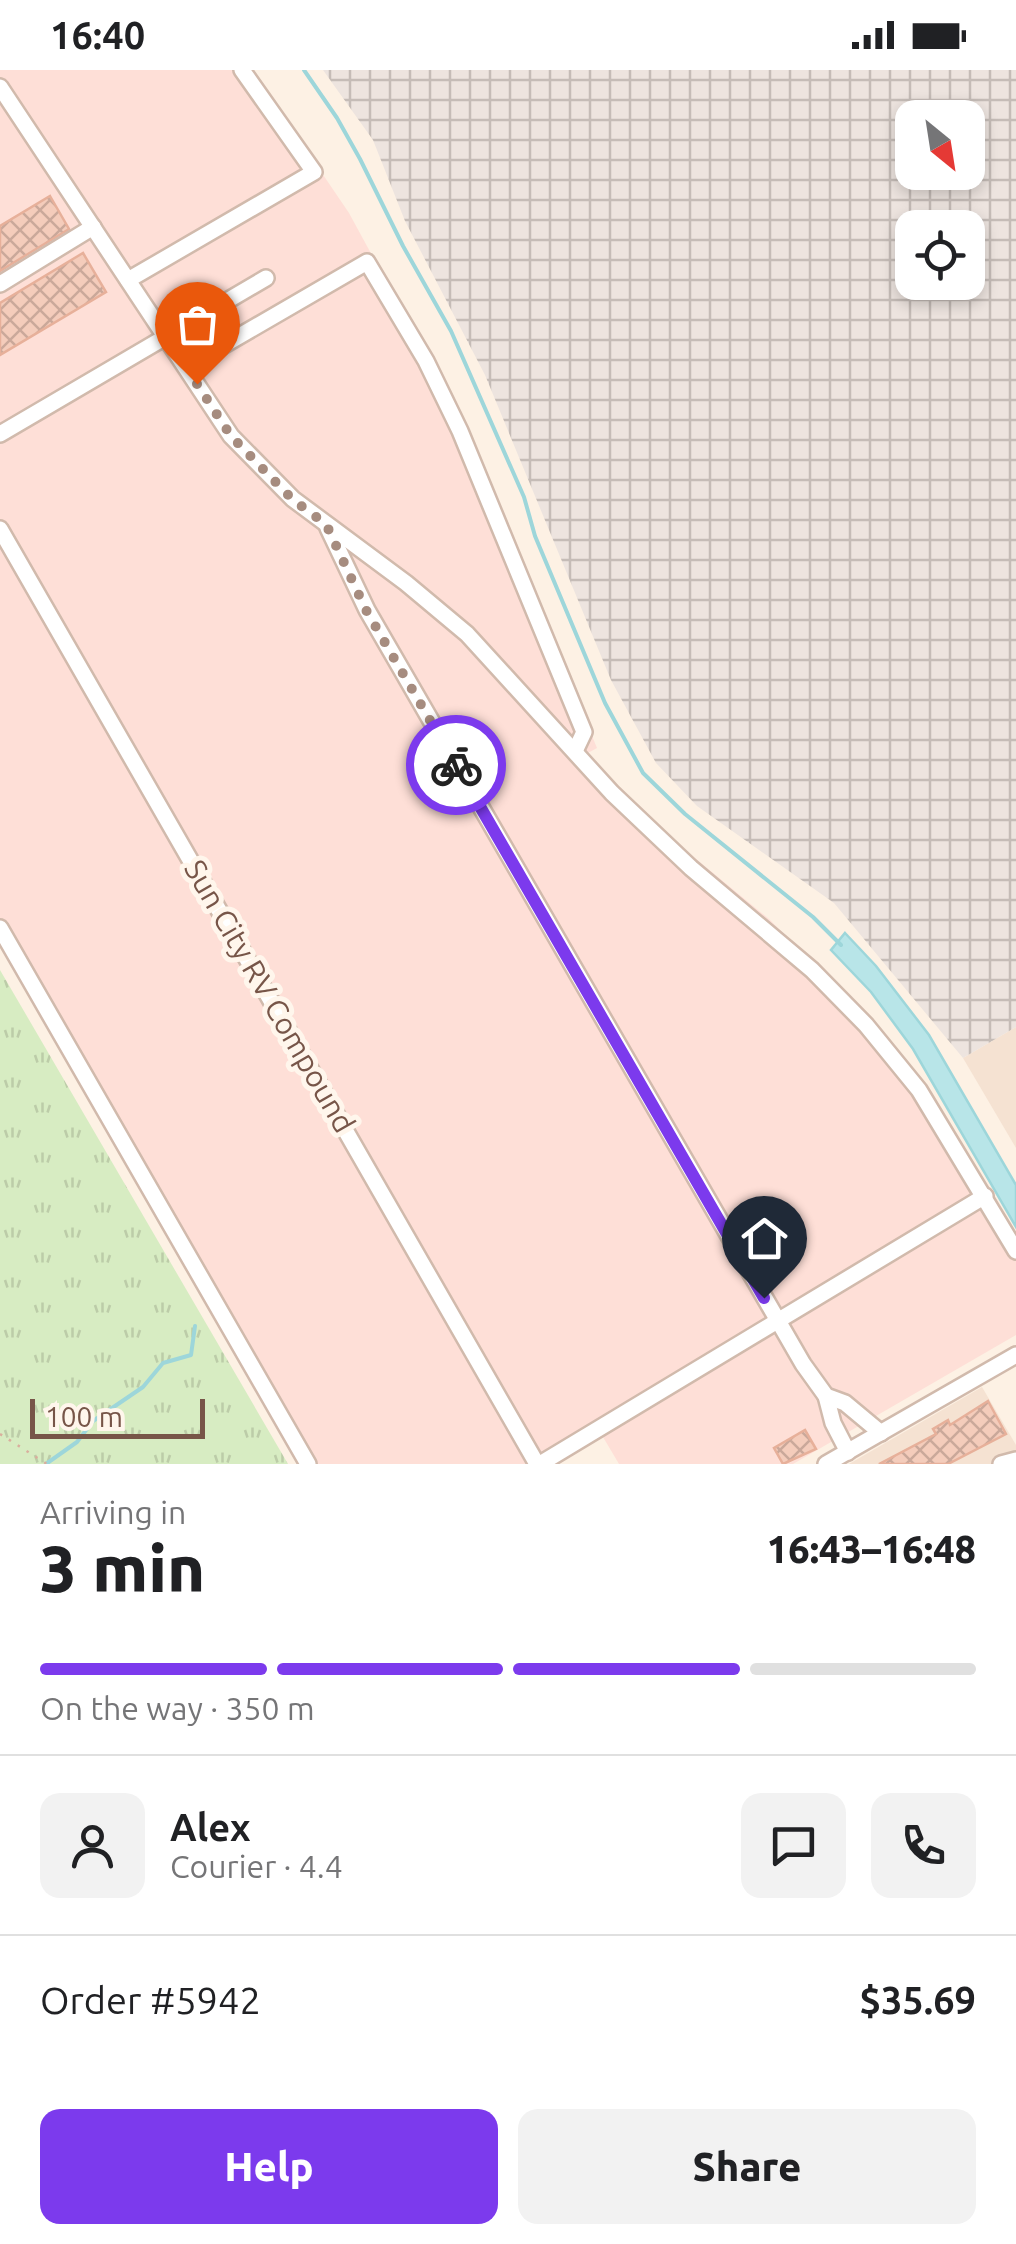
<!DOCTYPE html>
<meta charset="utf-8">
<style>
:root{--surface:#fff;--page:#f2f2f2;--text:#202124;--muted:#757577;--line:#e0e0e0;--accent:#7c3aed}
body{margin:0;font-family:Ubuntu,sans-serif;background:var(--page);color:var(--text);height:100vh;display:flex;flex-direction:column;font-size:38px;white-space:nowrap}
*{box-sizing:border-box;margin:0}
p{font-size:32px;color:var(--muted)}
.icon{flex:none;width:55px;height:55px;fill:none;stroke:currentColor;stroke-width:2;stroke-linecap:round;stroke-linejoin:round}
.map{position:relative;height:1394px;overflow:hidden}
.drawer{display:flex;flex-direction:column;background:var(--surface);flex:1}
.drawer>*{flex:none}
.needle{width:65px;rotate:150deg}
.controls{position:absolute;left:895px;top:30px;display:grid;gap:20px}
.controls a{display:grid;place-items:center;width:90px;height:90px;border-radius:20px;background:var(--surface);box-shadow:0 5px 15px #0003;font-size:50px}
.scale{position:absolute;left:30px;bottom:25px;width:175px;box-sizing:border-box;padding-left:10px;border:5px solid #775548;border-top:0;font-size:28px;line-height:35px;white-space:nowrap;color:#775548;-webkit-text-stroke:8px #fff6ec;paint-order:stroke}
.pin{position:absolute;display:grid;place-items:center;width:85px;height:85px;color:#fff;margin:-102px -42px;border-radius:50% 50% 50% 0;rotate:-45deg;box-shadow:0 0 10px #0007}
.pin .icon{rotate:45deg}
.courier{position:absolute;display:grid;place-items:center;width:100px;height:100px;margin:-50px;border:8px solid #7c3aed;border-radius:50%;background:#fff;color:#222;box-shadow:0 2px 12px #0007}
.head em{font-style:normal;font-weight:800}
.head div{display:flex;flex-direction:column-reverse}
.head{display:flex;align-items:center;justify-content:space-between;height:170px;padding:0 40px}
h1{font-size:65px;font-weight:800;line-height:75px}
.bar{display:grid;grid-template-columns:repeat(4,1fr);gap:15px 10px;align-content:center;height:120px;padding:0 40px}
.bar i{height:12px;border-radius:8px;background:var(--line)}
.bar .active{background:var(--accent)}
.bar p{grid-column:span 4}
.line{display:flex;align-items:center;gap:25px;padding:0 40px;border-top:2px solid var(--line)}
.line div{flex:1}
.round{display:grid;place-items:center;flex:none;width:105px;height:105px;border-radius:20px;background:var(--page)}
.cta{display:flex;gap:20px;margin-top:auto;padding:20px 40px}
.cta a{flex:1;height:115px;border-radius:20px;background:var(--accent);color:#fff;font-size:40px;font-weight:800;line-height:115px;text-align:center}
.cta a+a{background:var(--page);color:var(--text)}
.status{display:flex;justify-content:space-between;align-items:center;height:70px;padding:0 50px;background:var(--surface);direction:ltr}
.status svg{height:28px;fill:currentColor}
.map>svg:first-child{display:block}
.residential{fill:#f5e2d2}
.commercial{fill:#fedfd7}
.industrial{fill:url(#industrial-grid);fill-rule:evenodd}
.grass{fill:url(#grass-tufts)}
.water{fill:#b8e5e8;stroke:#9dd6da;stroke-width:2.5}
.lines{fill:none;stroke-linecap:round;stroke-linejoin:round}
.stream{stroke:#9dd6da;stroke-width:4}
.building{fill:url(#building-cross-hatch);stroke:#e7b09a;stroke-width:2.5}
.minor-casing{stroke:#d1baac;stroke-width:20}
.path{stroke:#d9af9d;stroke-width:2.5;stroke-dasharray:2.5 8;stroke-linecap:butt}
.minor{stroke:#fff;stroke-width:15}
.done{stroke:#a68c7f;stroke-width:10;stroke-dasharray:0 18}
.route{stroke:#7c3aed;stroke-width:12}
.labels{text-anchor:middle;dominant-baseline:central;stroke-width:10;stroke-linejoin:round;paint-order:stroke}
.street-label{font-size:30px;fill:#775548;stroke:#fff6ec}
</style>
<div class="status"><b>16:40</b><svg viewBox="0 0 49 12"><path d="M0 12V9h3v3zM5 12V6h3v6zM10 12V3h3v9zM15 12V0h3v12zM26 1h20v11H26zM47 4h2v5h-2z"/></svg></div>
<div class="map">
<svg width="1016" height="1394" viewBox="0 0 1016 1394">
<defs>
<pattern id="industrial-grid" width="8" height="8" patternUnits="userSpaceOnUse" patternTransform="scale(2.5)"><rect width="8" height="8" fill="#ede4df"/><path d="M0 4h8M4 0v8" fill="none" stroke="#c5bcb7"/></pattern>
<pattern id="grass-tufts" width="24" height="20" patternUnits="userSpaceOnUse" patternTransform="scale(2.5)"><rect width="24" height="20" fill="#d7ecc2"/><path d="M3 7l-1-3M5 7V3M7 7l1-3M15 17l-1-3M17 17v-4M19 17l1-3" fill="none" stroke="#bccca8"/></pattern>
<pattern id="building-cross-hatch" width="8" height="8" patternUnits="userSpaceOnUse" patternTransform="scale(2.5)"><rect width="8" height="8" fill="#f4ccbb"/><path d="M0 0l8 8M0 8l8-8" fill="none" stroke="#caa89a"/></pattern>
</defs>
<rect width="100%" height="100%" fill="#fdf1e4"/>
<!-- residential -->
<g class="residential">
<path d="M1016,957V1078L963,988Z"/>
<path d="M982,1317L1016,1375V1394H849Z"/>
</g>
<!-- commercial -->
<path class="commercial" d="M0,0H252L349,143L459,345L597,678L586,684L650,751L769,849L870,950L914,1004L956,1066L1016,1171V1265L793,1394H619L603,1367L555,1394H300L0,873Z"/>
<!-- industrial -->
<path class="industrial" d="M323,0H1016V957L963,988L834,833L697,736L656,693L611,610L485,305L405,151L373,70ZM912,48H968V102H912ZM912,158H968V212H912Z"/>
<!-- grass -->
<path class="grass" d="M0,900L288,1394H0Z"/>
<!-- water -->
<path class="water" d="M845,863L876,896L929,965L1016,1115V1157L913,979L871,922L831,880Z"/>
<g class="lines">
<!-- stream -->
<g class="stream">
<path d="M304,0L337,48L360,89L403,176L451,261L524,427L535,466L605,633L643,703L685,744L813,847L841,875"/>
<path d="M46,1394L77,1372L93,1351L143,1317L163,1293L191,1285L195,1256"/>
</g>
</g>
<!-- building -->
<g class="building">
<path d="M50,126L69,159L0,201V156Z"/>
<path d="M83,183L106,222L0,285V233Z"/>
<path d="M988,1331L1006,1364L948,1394H879L936,1364L933,1359L948,1350L950,1355Z"/>
<path d="M805,1360L816,1379L783,1394L774,1378Z"/>
</g>
<g class="lines">
<defs>
<g id="minor">
<path d="M0,17L231,366L293,429L406,513L467,564L612,723L691,798L812,900L866,955L919,1020L1016,1181"/>
<path d="M128,210L314,102L242,0"/>
<path d="M0,214L93,157"/>
<path d="M186,297L367,192L426,291L460,361L584,662L575,681"/>
<path d="M0,364L266,208"/>
<path d="M328,458L367,540L803,1294L826,1326L845,1333L881,1363"/>
<path d="M0,459L537,1394"/>
<path d="M0,858L308,1394"/>
<path d="M826,1326L833,1353L848,1382"/>
<path d="M540,1394L985,1126"/>
<path d="M826,1394L1016,1285"/>
<path d="M1001,1394L1016,1390"/>
</g>
</defs>
<!-- minor casing -->
<use href="#minor" class="minor-casing"/>
<!-- path -->
<path class="path" d="M0,1364L47,1394"/>
<!-- minor -->
<use href="#minor" class="minor"/>
</g>
<g class="lines">
<!-- done -->
<path class="done" d="M197,314L231,366L293,430L326,454L366,540L456,695"/>
<!-- route -->
<path class="route" d="M456,695L764,1228"/>
</g>
<g class="labels">
<!-- street labels -->
<g class="street-label">
<text transform="translate(270 926) rotate(60)">Sun City RV Compound</text>
</g>
</g>
</svg>
<div class="controls">
<a><svg class="needle" viewBox="-14 -14 28 28"><path d="M0-13l5 13h-10z" fill="#e53935"/><path d="M0 13l5-13h-10z" fill="#757577"/></svg></a>
<a><svg class="icon" aria-label="locate" viewBox="0 0 24 24"><circle cx="12" cy="12" r="6"/><path d="M12 2v4M12 18v4M2 12h4M18 12h4"/></svg></a>
</div>
<div class="scale">100 m</div>
<div class="pin" style="left:197px;top:314px;background:#ea580c"><svg class="icon" aria-label="bag" viewBox="0 0 24 24"><path d="M5 8h14l-1 12H6zM9 8a3 3 0 0 1 6 0"/></svg></div>
<div class="pin" style="left:764px;top:1228px;background:#1f2937"><svg class="icon" aria-label="home" viewBox="0 0 24 24"><path d="M3 11l9-7 9 7M6 9v11h12V9"/></svg></div>
<div class="courier" style="left:456px;top:695px"><svg class="icon" aria-label="bike" viewBox="0 0 24 24"><circle cx="6" cy="16" r="4"/><circle cx="18" cy="16" r="4"/><path d="M6 16l4-8h5l3 8M10 8l3 8H6M13 5h3"/></svg></div>
</div>
<section class="drawer">
<div class="head"><div><h1>3 min</h1><p>Arriving in</p></div><em>16:43–16:48</em></div>
<div class="bar"><i class="active"></i><i class="active"></i><i class="active"></i><i></i><p>On the way · 350 m</p></div>
<div class="line" style="height:180px"><a class="round"><svg class="icon" aria-label="person" viewBox="0 0 24 24"><circle cx="12" cy="8" r="4"/><path d="M4 21q1-7 8-7t8 7"/></svg></a><div><b>Alex</b><p>Courier · 4.4</p></div><a class="round"><svg class="icon" aria-label="chat" viewBox="0 0 24 24"><path d="M4 5h16v11H9l-5 4z"/></svg></a><a class="round"><svg class="icon" aria-label="phone" viewBox="0 0 24 24"><path d="M5 4h4l2 5-3 2q2 4 5 5l2-3 5 2v4C11 20 4 13 5 4z"/></svg></a></div>
<div class="line" style="height:130px"><div>Order #5942</div><b>$35.69</b></div>
<div class="cta"><a>Help</a><a>Share</a></div>
</section>
